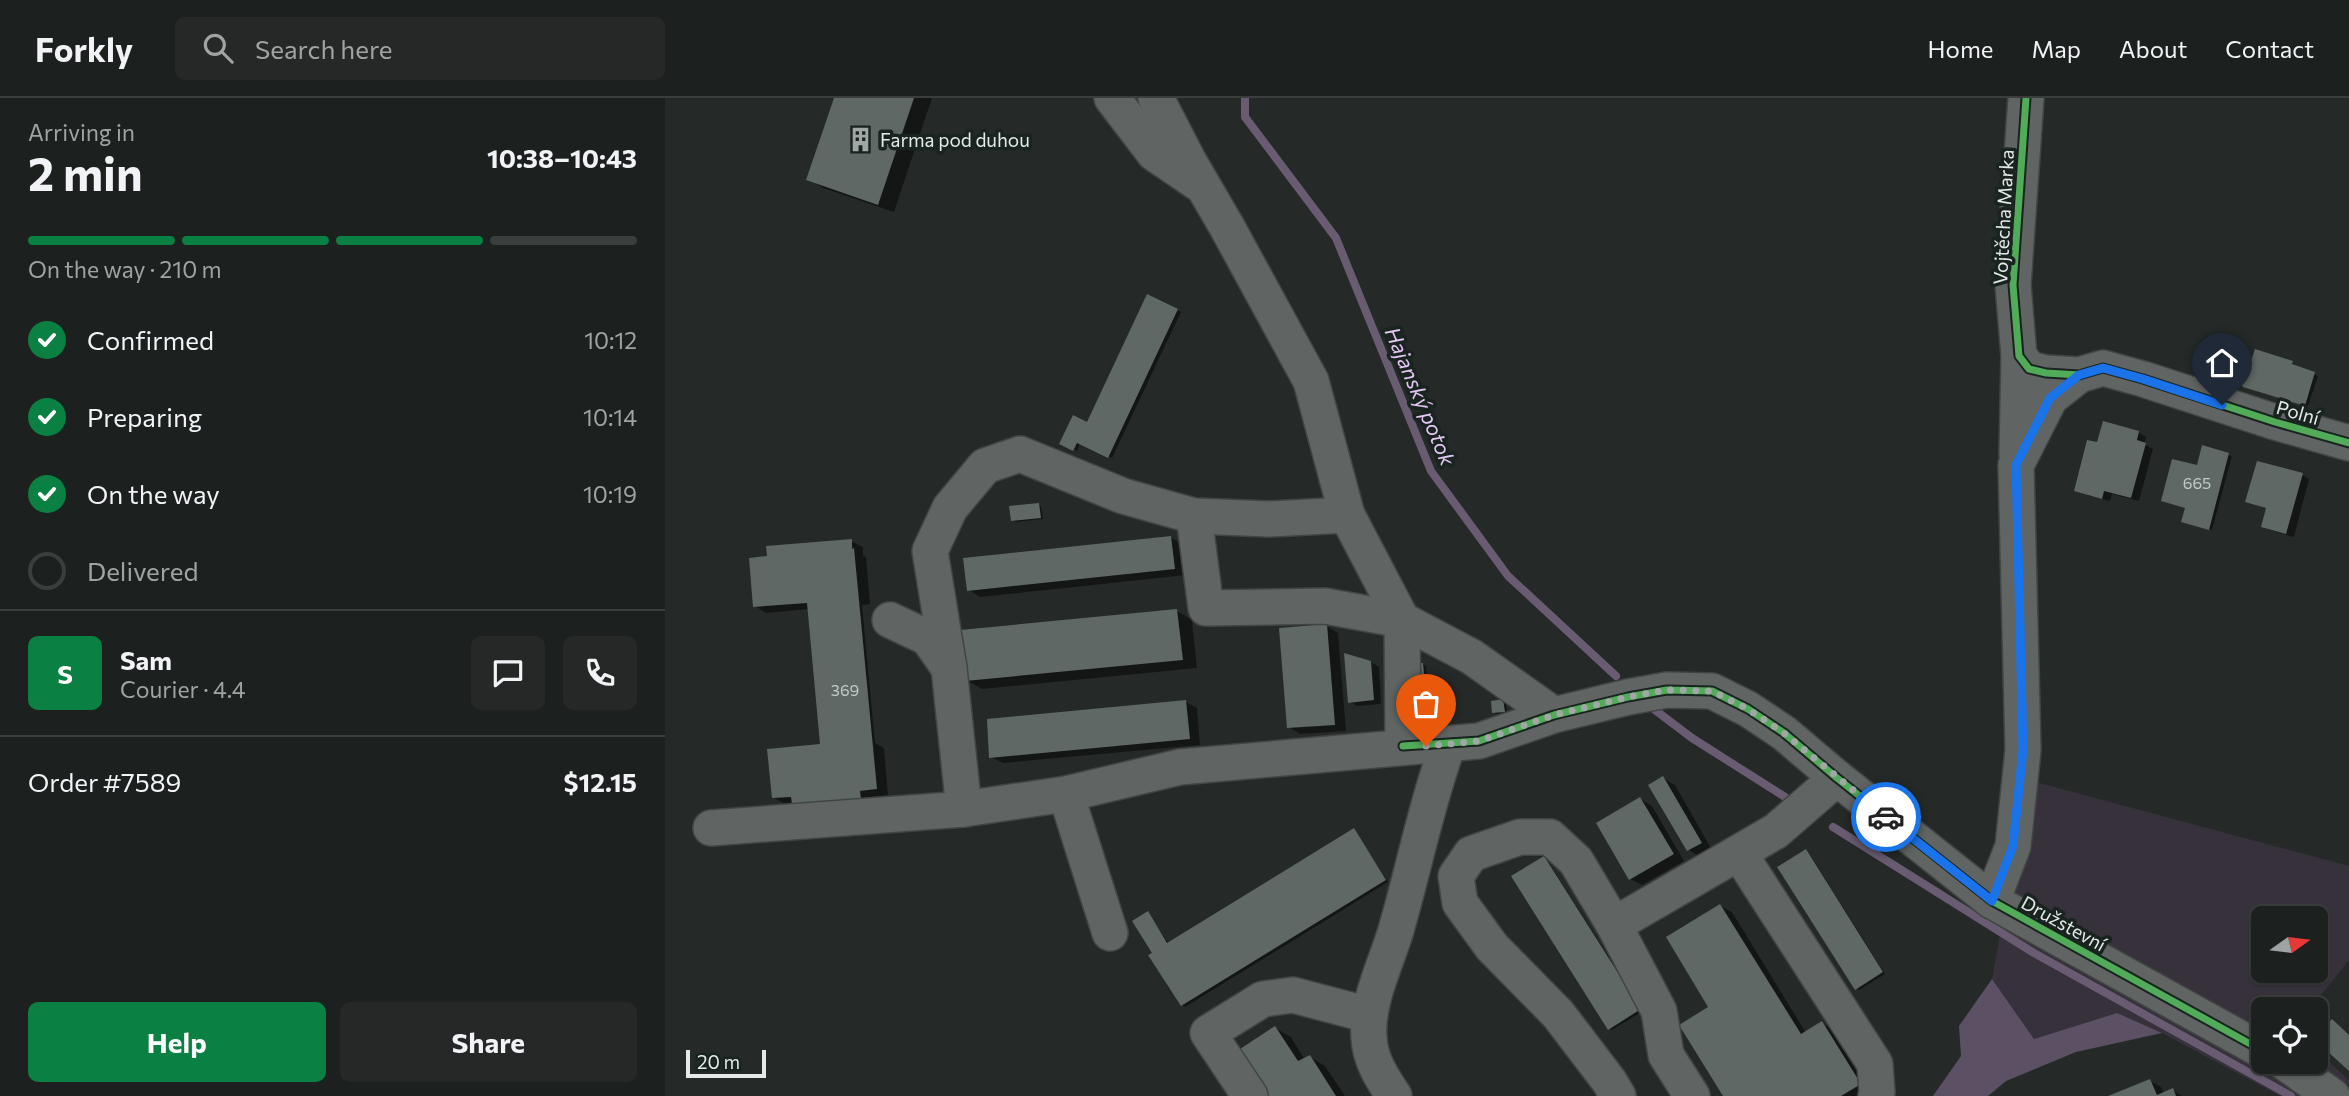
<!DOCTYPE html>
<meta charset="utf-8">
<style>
:root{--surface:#1c201e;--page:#252827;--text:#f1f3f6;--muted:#a0a3a4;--line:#3a3e3c;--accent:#0b8043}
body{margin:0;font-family:Commissioner,sans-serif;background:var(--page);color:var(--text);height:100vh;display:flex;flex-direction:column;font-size:26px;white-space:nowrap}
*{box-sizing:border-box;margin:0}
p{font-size:23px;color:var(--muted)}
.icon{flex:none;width:38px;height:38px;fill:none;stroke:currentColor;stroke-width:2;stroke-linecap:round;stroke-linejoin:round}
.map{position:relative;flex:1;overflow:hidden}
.sheet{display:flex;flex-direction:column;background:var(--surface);width:665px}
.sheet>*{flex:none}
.needle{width:46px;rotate:76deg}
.tools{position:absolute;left:1586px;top:808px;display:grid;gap:14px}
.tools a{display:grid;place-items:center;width:77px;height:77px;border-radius:10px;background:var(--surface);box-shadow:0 2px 5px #0004,0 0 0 2px var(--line);font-size:35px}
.scale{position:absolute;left:21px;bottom:18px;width:80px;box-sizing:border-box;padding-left:7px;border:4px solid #e3eae7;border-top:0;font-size:19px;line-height:24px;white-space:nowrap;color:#e3eae7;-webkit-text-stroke:5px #19231f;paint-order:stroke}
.pin{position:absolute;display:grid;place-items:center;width:60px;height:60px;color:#fff;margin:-72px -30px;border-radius:50% 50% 50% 0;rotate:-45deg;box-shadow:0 0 7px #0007}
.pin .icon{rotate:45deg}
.courier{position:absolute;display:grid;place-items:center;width:70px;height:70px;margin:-35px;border:5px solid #1a73e8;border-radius:50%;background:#fff;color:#222;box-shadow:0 2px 9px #0007}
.summary em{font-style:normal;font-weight:700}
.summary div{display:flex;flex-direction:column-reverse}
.summary{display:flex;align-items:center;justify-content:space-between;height:119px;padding:0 28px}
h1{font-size:46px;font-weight:700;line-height:52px}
.bar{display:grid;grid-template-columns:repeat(4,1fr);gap:10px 7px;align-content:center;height:84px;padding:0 28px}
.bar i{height:9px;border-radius:5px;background:var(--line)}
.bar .active{background:var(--accent)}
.bar p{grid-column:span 4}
.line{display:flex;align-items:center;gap:18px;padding:0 28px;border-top:2px solid var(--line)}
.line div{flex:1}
.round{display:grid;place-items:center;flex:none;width:74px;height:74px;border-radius:10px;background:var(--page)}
ol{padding:0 28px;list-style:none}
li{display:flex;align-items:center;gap:21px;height:77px}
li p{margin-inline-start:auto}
li .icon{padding:7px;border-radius:50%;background:var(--accent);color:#fff;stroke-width:4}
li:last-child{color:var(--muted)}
li i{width:38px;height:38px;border:4px solid var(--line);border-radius:50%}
.action{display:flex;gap:14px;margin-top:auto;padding:14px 28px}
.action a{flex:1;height:80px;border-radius:10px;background:var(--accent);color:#fff;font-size:28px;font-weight:700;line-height:80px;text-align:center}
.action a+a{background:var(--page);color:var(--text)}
header{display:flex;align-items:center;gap:42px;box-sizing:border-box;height:98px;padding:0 35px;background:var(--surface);border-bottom:2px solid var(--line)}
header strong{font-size:33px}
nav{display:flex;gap:38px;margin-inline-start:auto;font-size:24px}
.search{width:490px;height:63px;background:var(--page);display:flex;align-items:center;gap:18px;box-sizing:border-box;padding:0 24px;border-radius:10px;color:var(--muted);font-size:26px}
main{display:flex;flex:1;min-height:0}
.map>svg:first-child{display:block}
.green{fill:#37313c;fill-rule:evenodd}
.forest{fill:#5c5065}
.shadow{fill:#0007}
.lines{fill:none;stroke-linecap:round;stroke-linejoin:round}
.stream{stroke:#695c72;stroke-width:8}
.building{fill:#5f6864}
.minor-casing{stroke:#414644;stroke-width:38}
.minor{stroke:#606462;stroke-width:35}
.cycleway-casing{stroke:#19231f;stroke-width:11}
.cycleway{stroke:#51ab58;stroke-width:7}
.done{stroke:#a0a7a4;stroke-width:7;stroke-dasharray:0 12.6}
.route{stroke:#1a73e8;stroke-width:9}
.labels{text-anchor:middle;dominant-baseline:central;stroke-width:7;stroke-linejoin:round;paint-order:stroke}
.number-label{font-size:16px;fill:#c2cac6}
.poi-label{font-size:19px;fill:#e3eae7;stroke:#19231f;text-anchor:start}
.street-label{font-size:19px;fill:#e3eae7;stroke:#19231f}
.water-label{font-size:21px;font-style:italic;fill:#e4c6f5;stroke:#19231f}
</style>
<header>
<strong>Forkly</strong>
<div class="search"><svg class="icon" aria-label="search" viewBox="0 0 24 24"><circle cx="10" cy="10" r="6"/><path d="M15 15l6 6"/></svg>Search here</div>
<nav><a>Home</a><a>Map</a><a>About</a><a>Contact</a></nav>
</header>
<main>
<section class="sheet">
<div class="summary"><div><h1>2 min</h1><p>Arriving in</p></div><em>10:38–10:43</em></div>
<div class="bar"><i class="active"></i><i class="active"></i><i class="active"></i><i></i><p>On the way · 210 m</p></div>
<ol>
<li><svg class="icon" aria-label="check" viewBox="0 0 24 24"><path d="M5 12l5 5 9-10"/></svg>Confirmed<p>10:12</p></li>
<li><svg class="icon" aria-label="check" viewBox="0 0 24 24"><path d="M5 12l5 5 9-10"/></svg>Preparing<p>10:14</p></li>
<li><svg class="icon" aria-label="check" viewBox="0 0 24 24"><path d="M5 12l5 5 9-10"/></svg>On the way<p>10:19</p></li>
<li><i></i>Delivered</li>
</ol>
<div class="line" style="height:126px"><b class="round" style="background:var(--accent);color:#fff">S</b><div><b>Sam</b><p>Courier · 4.4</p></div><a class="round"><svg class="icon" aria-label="chat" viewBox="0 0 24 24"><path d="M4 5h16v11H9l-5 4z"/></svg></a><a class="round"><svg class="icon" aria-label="phone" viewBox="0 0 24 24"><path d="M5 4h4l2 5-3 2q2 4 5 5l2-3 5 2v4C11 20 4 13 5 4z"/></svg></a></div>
<div class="line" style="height:91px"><div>Order #7589</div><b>$12.15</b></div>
<div class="action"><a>Help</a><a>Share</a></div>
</section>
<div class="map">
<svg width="1684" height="998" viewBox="0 0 1684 998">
<rect width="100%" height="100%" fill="#252a28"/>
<!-- green -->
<path class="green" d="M1363,682L1684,768V862L1644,912H1598V964H1650V951L1684,982V998H1615L1497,935L1452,915L1369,941L1327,881ZM1598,821H1650V873H1598Z"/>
<!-- forest -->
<path class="forest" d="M1327,881L1369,941L1452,915L1497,935L1411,954L1341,983L1323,998H1268L1296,958L1294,928Z"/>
<!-- shadow -->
<g class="shadow">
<path d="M171,0H267L229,114L158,90L143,81Z"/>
<path d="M483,198L516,214L447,360L415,345L412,353L397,345L423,326Z"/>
<path d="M1627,265L1630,267L1629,269L1653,278L1643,308L1583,290Z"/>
<path d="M1474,335L1481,339L1479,346L1488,351L1474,403L1447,396L1445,403L1418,396L1411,392L1433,346Z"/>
<path d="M1538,350L1567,358L1547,432L1521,425L1522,410L1498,403L1533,369Z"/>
<path d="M1637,377L1644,381L1629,439L1605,432L1598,428L1603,411L1582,403Z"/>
<path d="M373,407L376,408L378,421L351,424L348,422Z"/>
<path d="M505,439L517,446L521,477L315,499L304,492Z"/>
<path d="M186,443L198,449V458L201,459L205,506L197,507L210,645L219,650L223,697L206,699L207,714L120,706L108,699L161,647L144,511L101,515L90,508Z"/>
<path d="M512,513L527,522L532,570L317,591L301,582Z"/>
<path d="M661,528L673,535L681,633L635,636L624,629Z"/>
<path d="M706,564L714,569L716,606L692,608L685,604Z"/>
<path d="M758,566L761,568L765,616L752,617Z"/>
<path d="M838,603L841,605L842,615L832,616L829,614Z"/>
<path d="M521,604L532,610L535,647L338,665L326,659Z"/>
<path d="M998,680L1010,687L1047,752L1035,759L1024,752L986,687Z"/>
<path d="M975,701L987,708L1019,763L977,787L965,781Z"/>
<path d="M689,732L723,784L520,909L517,907L483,815L504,846Z"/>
<path d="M1141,753L1144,755L1220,876L1194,892L1191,890Z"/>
<path d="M879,760L882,762L978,913L947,932L944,930Z"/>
<path d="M1055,808L1067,814L1141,935L1157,925L1168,932L1206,993L1197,998H1060L1046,909Z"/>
<path d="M610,930L626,939L640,962L645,959L660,968L680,998H603Z"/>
<path d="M1485,983L1496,989L1499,996L1508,992L1517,998H1448Z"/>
</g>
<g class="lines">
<!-- stream -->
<g class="stream">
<path d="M580,0V19L671,140L766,373L843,478L951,578"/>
<path d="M990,612L1027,640L1120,699"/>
<path d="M1168,729L1369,855L1626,998"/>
</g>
</g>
<!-- building -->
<g class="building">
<path d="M169,0H249L213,107L141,82Z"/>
<path d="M482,196L513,211L443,360L412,345L408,353L394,346L408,317L422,324Z"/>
<path d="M1590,251L1628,263L1627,266L1650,274L1640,308L1578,289L1574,283L1577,277L1582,274Z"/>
<path d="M1438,323L1474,333L1472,342L1481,345L1466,400L1439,393L1437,401L1409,393L1422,342L1432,344Z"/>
<path d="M1537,347L1564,355L1544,432L1516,424L1520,410L1496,403L1507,361L1532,367Z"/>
<path d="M1592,363L1638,375L1621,436L1596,429L1601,410L1580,404Z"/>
<path d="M374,405L376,420L346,423L344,408Z"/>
<path d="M506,438L510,471L302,493L298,460Z"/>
<path d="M187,441V451L189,450L212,691L195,693L197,708L128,714L126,699L107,700L102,651L155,646L142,505L88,509L84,460L102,458L101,448Z"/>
<path d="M512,511L518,562L300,583L295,532Z"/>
<path d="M662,526L670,627L622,630L614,530Z"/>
<path d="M679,555L706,563L709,602L683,605Z"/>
<path d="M758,565L763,615L747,617L743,566Z"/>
<path d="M838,601L840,614L827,615L826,603Z"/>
<path d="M521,602L525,641L324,660L322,621Z"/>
<path d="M998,678L1037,745L1022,753L983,687Z"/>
<path d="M975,699L1009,756L964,782L931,725Z"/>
<path d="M689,730L721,782L516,908L483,857L487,855L467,823L483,813L502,845Z"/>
<path d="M1141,751L1218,874L1190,892L1112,769Z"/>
<path d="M879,758L976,911L943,932L846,778Z"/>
<path d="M1055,806L1136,936L1157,923L1196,986L1176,998H1058L1014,927L1043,909L1001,839Z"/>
<path d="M1667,921L1684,937V973L1650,942V939Z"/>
<path d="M610,928L633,963L645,957L671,998H600L572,953Z"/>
<path d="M1485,981L1492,997L1508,990L1511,998H1443Z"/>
</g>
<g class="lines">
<defs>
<g id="minor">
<path d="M447,0L489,55L533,85"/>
<path d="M491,0L523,62L562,129L646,283L682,417L737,522L738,648"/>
<path d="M1361,0L1348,187L1354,258L1364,271L1381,275L1414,277L1438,270L1478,281L1610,324L1684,345"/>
<path d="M1352,357L1354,258"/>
<path d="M529,418L541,510L660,508L737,522L807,559L889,617"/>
<path d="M225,522L263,540L284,570L299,711"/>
<path d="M284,570L265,453L285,410L320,368L355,356L458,398L529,418L604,421L682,417"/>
<path d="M401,696L445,835"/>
<path d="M46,730L299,711L401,696L515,669L814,643L889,617L963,599L1002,592L1047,593L1083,611L1119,635L1172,680L1327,803L1598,953"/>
<path d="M1074,755L1210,966L1212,994L1211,998"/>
<path d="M1327,803L1348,748L1358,652L1351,367L1385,300L1414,277"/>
<path d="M949,827L1111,733L1172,680"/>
<path d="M1619,964L1667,998"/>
<path d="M585,998L543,935L598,901L628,897L704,917"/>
<path d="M729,998C717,980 705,962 704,940C701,904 721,866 731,832C749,770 761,707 783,647"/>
<path d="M953,998L944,983L893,916L827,849L795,805L791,778L806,756L855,739H885L911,763L949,827L994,913L1001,957L1027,998"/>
</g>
</defs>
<!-- minor casing -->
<use href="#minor" class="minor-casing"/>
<!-- minor -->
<use href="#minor" class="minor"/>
<defs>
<g id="cycleway">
<path d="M1361,0L1348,187L1354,258L1364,271L1381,275L1414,277L1438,270L1478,281L1610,324L1684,345"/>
<path d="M738,648L814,643L889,617L963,599L1002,592L1047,593L1083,611L1119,635L1172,680L1327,803L1598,953"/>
</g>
</defs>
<!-- cycleway casing -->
<use href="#cycleway" class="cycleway-casing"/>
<!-- cycleway -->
<use href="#cycleway" class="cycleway"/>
</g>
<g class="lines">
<!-- done -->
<path class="done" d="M761,648L814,643L889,617L963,599L1002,592L1047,593L1083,611L1119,635L1221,719"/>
<!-- route -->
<path class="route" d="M1221,719L1327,803L1348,748L1358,652L1351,367L1385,300L1414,277L1438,270L1478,281L1557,307"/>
</g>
<!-- icons -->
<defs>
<symbol id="building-bare" viewBox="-9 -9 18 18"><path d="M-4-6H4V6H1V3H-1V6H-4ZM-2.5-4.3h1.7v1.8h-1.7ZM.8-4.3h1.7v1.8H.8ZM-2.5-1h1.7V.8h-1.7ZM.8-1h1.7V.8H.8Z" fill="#a0a7a4" stroke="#19231f" stroke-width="2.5" paint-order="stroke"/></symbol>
</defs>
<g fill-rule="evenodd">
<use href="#building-bare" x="178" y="24" width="35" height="35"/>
</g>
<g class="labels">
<!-- number labels -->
<g class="number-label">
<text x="1532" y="384">665</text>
<text x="180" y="591">369</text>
</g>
<!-- poi labels -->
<g class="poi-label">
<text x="215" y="41">Farma pod duhou</text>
</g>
<!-- street labels -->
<g class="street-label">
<text transform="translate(1338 119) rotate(-87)">Vojtěcha Marka</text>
<text transform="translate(1633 314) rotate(16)">Polní</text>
<text transform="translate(1399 825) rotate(29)">Družstevní</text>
</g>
<!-- water labels -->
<g class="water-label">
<text transform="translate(756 298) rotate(67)">Hajanský potok</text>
</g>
</g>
</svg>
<div class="tools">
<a><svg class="needle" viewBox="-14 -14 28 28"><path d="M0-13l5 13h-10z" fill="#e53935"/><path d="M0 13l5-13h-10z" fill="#a0a3a4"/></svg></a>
<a><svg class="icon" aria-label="locate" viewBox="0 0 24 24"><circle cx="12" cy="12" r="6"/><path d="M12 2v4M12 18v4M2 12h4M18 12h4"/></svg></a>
</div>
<div class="scale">20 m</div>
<div class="pin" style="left:761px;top:648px;background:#ea580c"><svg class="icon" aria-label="bag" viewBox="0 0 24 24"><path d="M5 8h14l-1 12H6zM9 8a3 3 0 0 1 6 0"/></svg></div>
<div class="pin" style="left:1557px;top:307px;background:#1f2937"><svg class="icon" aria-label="home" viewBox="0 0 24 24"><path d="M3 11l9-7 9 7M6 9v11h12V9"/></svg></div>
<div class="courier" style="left:1221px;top:719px"><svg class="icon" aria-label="car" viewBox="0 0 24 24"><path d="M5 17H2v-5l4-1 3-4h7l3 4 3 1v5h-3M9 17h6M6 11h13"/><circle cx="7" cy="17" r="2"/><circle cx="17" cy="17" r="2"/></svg></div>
</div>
</main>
